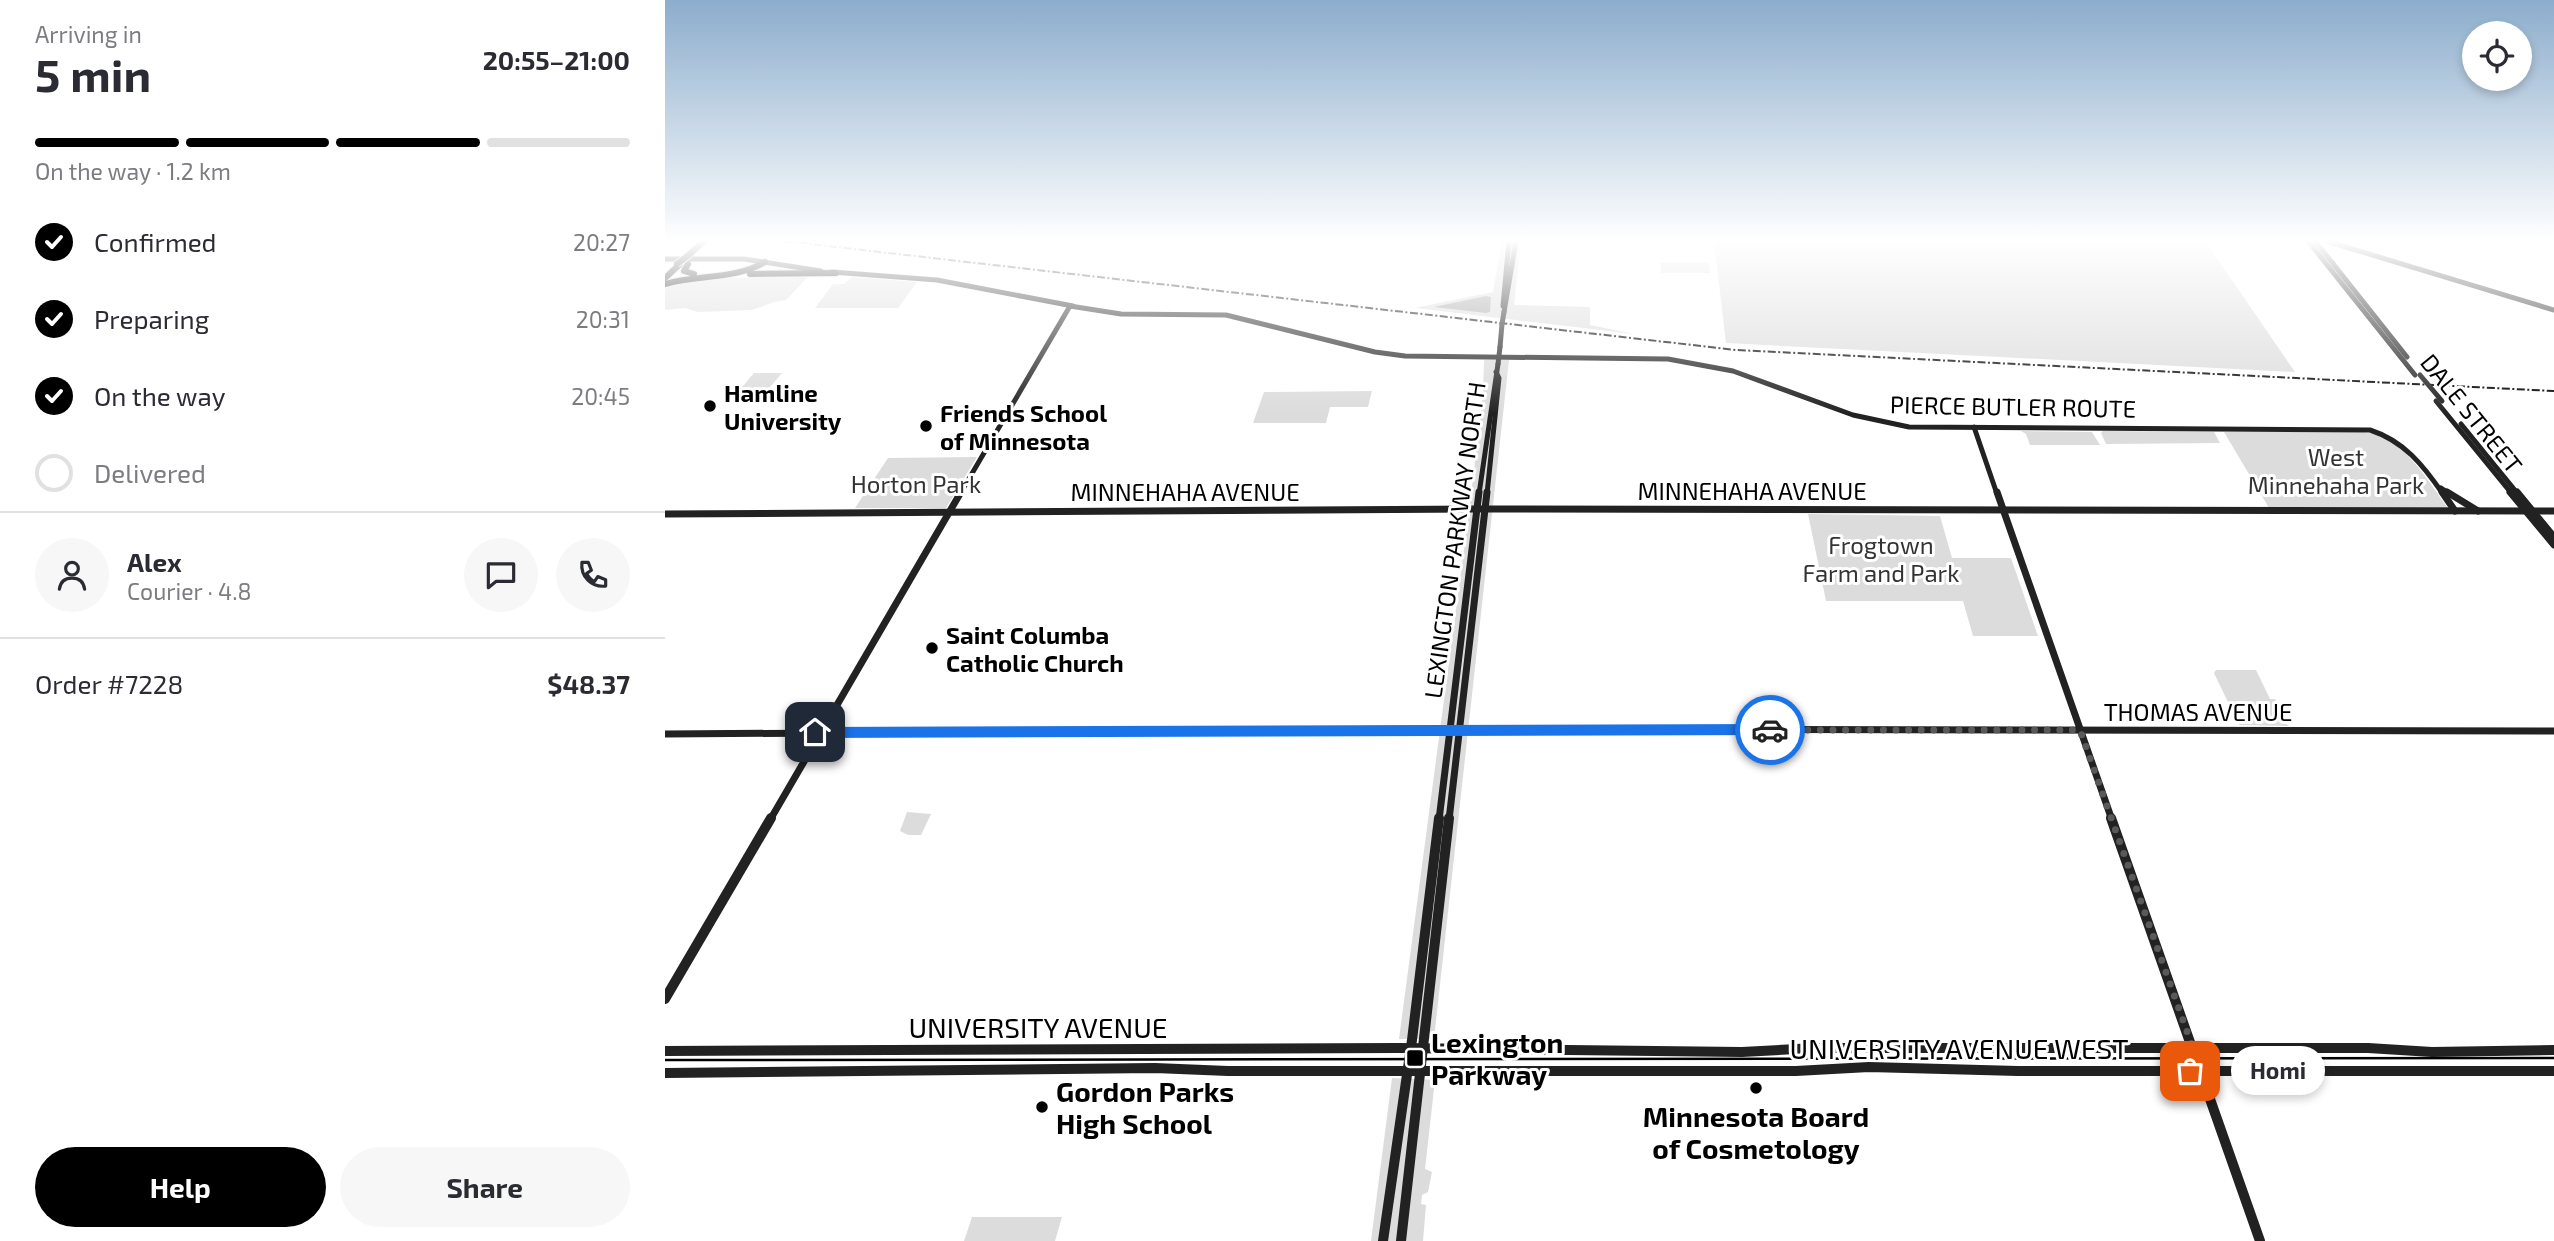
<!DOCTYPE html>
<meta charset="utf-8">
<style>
:root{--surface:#fff;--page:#f7f7f7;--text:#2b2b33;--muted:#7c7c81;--line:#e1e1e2;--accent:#000}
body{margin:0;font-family:"Exo 2",sans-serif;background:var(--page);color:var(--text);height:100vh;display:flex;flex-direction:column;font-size:26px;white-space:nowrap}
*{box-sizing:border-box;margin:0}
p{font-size:23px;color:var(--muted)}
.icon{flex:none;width:38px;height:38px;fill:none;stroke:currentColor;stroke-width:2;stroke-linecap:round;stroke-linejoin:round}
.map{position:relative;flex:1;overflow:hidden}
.drawer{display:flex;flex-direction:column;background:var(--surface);width:665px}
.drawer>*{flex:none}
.buttons{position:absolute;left:1797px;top:21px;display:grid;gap:14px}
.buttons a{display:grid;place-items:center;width:70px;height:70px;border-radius:50%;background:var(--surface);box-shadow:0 4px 10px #0003;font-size:35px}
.pin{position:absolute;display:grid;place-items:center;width:60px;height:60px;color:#fff;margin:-30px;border-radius:14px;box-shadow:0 4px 10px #0006}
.courier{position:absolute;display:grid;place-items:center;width:70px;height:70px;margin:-35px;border:5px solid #1a73e8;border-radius:50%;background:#fff;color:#222;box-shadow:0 2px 9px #0007}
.bubble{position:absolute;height:49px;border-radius:24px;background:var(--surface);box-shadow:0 4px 10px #0003;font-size:23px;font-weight:700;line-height:49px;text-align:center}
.head em{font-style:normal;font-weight:700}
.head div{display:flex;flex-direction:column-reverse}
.head{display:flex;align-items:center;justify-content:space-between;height:119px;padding:0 35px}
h1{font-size:46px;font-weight:700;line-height:52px}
.bar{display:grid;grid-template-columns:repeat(4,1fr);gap:10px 7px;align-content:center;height:84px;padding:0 35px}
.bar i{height:9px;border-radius:5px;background:var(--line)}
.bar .on{background:var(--accent)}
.bar p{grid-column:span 4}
.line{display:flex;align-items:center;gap:18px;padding:0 35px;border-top:2px solid var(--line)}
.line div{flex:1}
.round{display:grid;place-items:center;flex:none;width:74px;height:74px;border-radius:37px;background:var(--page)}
ol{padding:0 35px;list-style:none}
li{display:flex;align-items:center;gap:21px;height:77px}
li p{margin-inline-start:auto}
li .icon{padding:7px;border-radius:50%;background:var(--accent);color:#fff;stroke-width:4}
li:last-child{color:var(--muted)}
li i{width:38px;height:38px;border:4px solid var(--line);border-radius:50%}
.button{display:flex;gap:14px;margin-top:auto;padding:14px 35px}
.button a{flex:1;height:80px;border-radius:42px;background:var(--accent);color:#fff;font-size:28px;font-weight:700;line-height:80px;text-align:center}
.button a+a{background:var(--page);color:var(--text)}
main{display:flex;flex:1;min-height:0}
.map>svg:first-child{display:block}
.green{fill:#dcdcdc}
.water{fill:#a3a3a3}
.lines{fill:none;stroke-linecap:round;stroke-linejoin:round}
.primary-casing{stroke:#dbdbdb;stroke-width:8}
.secondary-far2{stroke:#222;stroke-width:5}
.secondary-far1{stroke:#222;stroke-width:7}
.secondary{stroke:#222;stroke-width:10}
.primary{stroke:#000;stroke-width:6}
.tram{stroke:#000;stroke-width:2.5}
.rail{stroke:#000;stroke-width:2;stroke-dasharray:8 2.5 2 2.5;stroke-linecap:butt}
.primary-bridge-casing{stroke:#dbdbdb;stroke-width:8;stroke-linecap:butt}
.secondary-bridge{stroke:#222;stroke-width:5}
.primary-bridge{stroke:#000;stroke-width:6}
.route{fill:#1a73e8}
.done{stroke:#595959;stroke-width:7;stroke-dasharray:0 12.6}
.poi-dot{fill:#000;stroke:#fff;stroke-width:2.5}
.labels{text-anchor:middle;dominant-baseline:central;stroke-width:6;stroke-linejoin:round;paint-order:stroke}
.poi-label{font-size:24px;font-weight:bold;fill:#000;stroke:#fff;text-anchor:start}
.street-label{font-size:24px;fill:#000;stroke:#fff}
.park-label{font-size:24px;fill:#333;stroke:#fff}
.near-street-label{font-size:28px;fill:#000;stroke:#fff}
.near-poi-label{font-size:28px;font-weight:bold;fill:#000;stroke:#fff;text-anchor:start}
</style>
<main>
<section class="drawer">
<div class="head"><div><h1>5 min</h1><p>Arriving in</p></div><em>20:55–21:00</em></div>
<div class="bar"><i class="on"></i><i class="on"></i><i class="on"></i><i></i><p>On the way · 1.2 km</p></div>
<ol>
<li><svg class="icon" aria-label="check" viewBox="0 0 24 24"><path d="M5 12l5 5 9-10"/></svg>Confirmed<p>20:27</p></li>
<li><svg class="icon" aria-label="check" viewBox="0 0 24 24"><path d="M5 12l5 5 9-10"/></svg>Preparing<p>20:31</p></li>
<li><svg class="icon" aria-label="check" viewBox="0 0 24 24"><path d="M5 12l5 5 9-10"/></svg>On the way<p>20:45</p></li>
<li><i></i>Delivered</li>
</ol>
<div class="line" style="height:126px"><a class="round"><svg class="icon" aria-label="person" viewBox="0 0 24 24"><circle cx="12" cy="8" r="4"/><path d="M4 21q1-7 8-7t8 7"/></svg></a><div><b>Alex</b><p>Courier · 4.8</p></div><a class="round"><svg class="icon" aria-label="chat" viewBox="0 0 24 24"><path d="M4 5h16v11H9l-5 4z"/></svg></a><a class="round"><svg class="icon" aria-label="phone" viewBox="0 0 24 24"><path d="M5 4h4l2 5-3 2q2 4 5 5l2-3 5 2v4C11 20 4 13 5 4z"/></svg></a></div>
<div class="line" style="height:91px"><div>Order #7228</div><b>$48.37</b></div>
<div class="button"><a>Help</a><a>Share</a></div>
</section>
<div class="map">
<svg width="1889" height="1241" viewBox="0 0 1889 1241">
<rect width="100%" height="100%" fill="#fff"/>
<!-- green -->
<g class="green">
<path d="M837,241H856L849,305L925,307V325L969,334L750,308L828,292Z"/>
<path d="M1049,241H1540L1630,372L1061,343Z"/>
<path d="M996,263H1044L1045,273H996Z"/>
<path d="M143,277L121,300L109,302L87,310L33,312L20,308L0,310V288L28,278Z"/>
<path d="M187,277L252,282L233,308H150L168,284H179Z"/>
<path d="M819,360H844L769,1039H734L805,504L818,393Z"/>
<path d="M89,373H117L95,399L66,400Z"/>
<path d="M707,391L703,407H665L661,423H588L599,392Z"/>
<path d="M1356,431L1427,432L1435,445H1365L1361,434Z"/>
<path d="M1438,431L1549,432L1555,443L1441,444L1436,433Z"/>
<path d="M1559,432H1698C1740,437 1760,478 1783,508H1604Z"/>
<path d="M312,457L281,508H190L223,458Z"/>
<path d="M1143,514L1275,516L1287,558H1346L1373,636H1308L1298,601H1161Z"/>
<path d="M1551,670H1591L1605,699H1610L1623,726L1574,725L1549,673Z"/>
<path d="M242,812L266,814L256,835H243L235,831Z"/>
<path d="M727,1078L770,1080L760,1169L767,1172L763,1192L757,1195L756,1204L761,1205L758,1241H706Z"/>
<path d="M307,1217H397L390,1241H299Z"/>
</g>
<!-- water -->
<path class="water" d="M821,296L826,297L825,312L821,313L769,307Z"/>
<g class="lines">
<defs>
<g id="primary">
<path d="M25,254L39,241"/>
<path d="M23,264L19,271L29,274"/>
<path d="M85,274L171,273"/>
<path d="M0,278L15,264"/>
<path d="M0,284C34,274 69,280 100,262"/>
</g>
</defs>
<!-- primary casing -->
<use href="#primary" class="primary-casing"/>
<!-- secondary-far2 -->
<g class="secondary-far2">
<path d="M1643,241L1750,375"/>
<path d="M1650,241L1742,357"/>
<path d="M1661,241L1889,310"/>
<path d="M0,259H79L156,271"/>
<path d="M167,272L272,280L408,306"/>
<path d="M405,306L456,314L561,315L710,352L740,356L1003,359L1068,371L1188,415L1244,427L1705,430C1739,441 1758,465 1778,494"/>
<path d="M838,306L844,241"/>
<path d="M839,312L851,241"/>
<path d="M835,347L837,324"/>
<path d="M1771,401L1847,494"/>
<path d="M1796,424L1853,494"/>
<path d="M1309,427L1332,494"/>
<path d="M1776,488L1785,494"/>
<path d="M295,494L405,306"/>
<path d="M814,494L833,364"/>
<path d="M822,494L834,378L831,372"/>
</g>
<!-- secondary-far1 -->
<g class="secondary-far1">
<path d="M1332,492L1447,820"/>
<path d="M1777,492L1790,511"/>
<path d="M1782,492L1813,511"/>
<path d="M1845,492L1889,545"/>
<path d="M1852,492L1889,537"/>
<path d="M0,514L811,509L1889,511"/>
<path d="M0,734L779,729L1889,731"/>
<path d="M105,820L296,492"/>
<path d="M774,820L814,492"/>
<path d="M784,820L822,492"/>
</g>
<!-- secondary -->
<g class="secondary">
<path d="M1446,818L1595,1241"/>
<path d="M0,999L106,818"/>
<path d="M0,1051L734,1048L1077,1052L1149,1048H1703L1767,1052L1889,1050"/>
<path d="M0,1073L490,1068L563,1071H1131L1204,1067L1353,1071H1889"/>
<path d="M718,1241L747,1040L774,818"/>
<path d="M736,1241L784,818"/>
</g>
<!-- primary -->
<use href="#primary" class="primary"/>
<!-- tram -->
<path class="tram" d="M0,1060L1889,1058"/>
<!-- rail -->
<path class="rail" d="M119,241L1071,350L1889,391"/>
<defs>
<path id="primary-bridge" d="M12,264L25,254"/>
</defs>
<!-- primary-bridge casing -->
<use href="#primary-bridge" class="primary-bridge-casing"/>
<!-- secondary-bridge -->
<g class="secondary-bridge">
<path d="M837,324L839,312"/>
<path d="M833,364L835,347"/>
<path d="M1755,375L1777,401"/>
</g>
<!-- primary-bridge -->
<use href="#primary-bridge" class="primary-bridge"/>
</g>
<!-- sky -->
<linearGradient id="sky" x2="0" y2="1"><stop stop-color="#8cadcc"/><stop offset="0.58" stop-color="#fff"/><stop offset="1" stop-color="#fff" stop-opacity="0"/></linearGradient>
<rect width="1889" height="414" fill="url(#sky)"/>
<!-- route -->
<path class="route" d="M1105,724L1111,730L1105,735L150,738L144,732L150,727Z"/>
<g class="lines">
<!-- done -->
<path class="done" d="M1105,730H1415L1536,1071H1525"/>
</g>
<!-- markers -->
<g class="poi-dot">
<circle cx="45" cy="406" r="7"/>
<circle cx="261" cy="426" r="7"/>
<circle cx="267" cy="648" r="7"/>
<rect x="741" y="1049" width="18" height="18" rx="3.5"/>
<circle cx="1091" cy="1088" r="7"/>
<circle cx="377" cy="1107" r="7"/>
</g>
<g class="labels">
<!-- poi labels -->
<g class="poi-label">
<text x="59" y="392">Hamline<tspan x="59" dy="28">University</tspan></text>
<text x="275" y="412">Friends School<tspan x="275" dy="28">of Minnesota</tspan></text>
<text x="281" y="634">Saint Columba<tspan x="281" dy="28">Catholic Church</tspan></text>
</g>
<!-- street labels -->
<g class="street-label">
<text transform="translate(1348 406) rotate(1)">PIERCE BUTLER ROUTE</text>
<text transform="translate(1807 413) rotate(51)">DALE STREET</text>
<text x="1087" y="490">MINNEHAHA AVENUE</text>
<text x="520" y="491">MINNEHAHA AVENUE</text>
<text transform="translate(789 540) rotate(-82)">LEXINGTON PARKWAY NORTH</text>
<text x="1533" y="711">THOMAS AVENUE</text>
</g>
<!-- park labels -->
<g class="park-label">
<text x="1671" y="456">West<tspan x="1671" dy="28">Minnehaha Park</tspan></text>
<text x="251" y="483">Horton Park</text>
<text x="1216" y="544">Frogtown<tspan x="1216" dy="28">Farm and Park</tspan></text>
</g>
<!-- near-street labels -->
<g class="near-street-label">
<text x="373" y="1027">UNIVERSITY AVENUE</text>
<text x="1294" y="1048">UNIVERSITY AVENUE WEST</text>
</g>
<!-- near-poi labels -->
<g class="near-poi-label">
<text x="766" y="1042">Lexington<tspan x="766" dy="32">Parkway</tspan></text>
<text x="391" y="1091">Gordon Parks<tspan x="391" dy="32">High School</tspan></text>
<text x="1091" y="1116" text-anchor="middle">Minnesota Board<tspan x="1091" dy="32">of Cosmetology</tspan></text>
</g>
</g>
</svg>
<div class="buttons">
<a><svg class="icon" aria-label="locate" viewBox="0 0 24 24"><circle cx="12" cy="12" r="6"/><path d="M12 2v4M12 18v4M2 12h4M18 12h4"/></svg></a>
</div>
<div class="pin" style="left:1525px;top:1071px;background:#ea580c"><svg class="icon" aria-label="bag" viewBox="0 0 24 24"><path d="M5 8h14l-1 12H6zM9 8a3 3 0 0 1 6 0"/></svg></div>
<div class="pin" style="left:150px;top:732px;background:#1f2937"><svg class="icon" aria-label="home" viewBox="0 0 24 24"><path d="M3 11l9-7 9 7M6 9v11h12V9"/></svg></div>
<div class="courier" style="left:1105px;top:730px"><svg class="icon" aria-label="car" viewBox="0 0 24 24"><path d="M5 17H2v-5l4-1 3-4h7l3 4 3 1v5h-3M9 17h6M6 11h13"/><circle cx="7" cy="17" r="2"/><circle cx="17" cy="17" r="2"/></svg></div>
<div class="bubble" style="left:1566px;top:1046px;width:94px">Homi</div>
</div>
</main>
